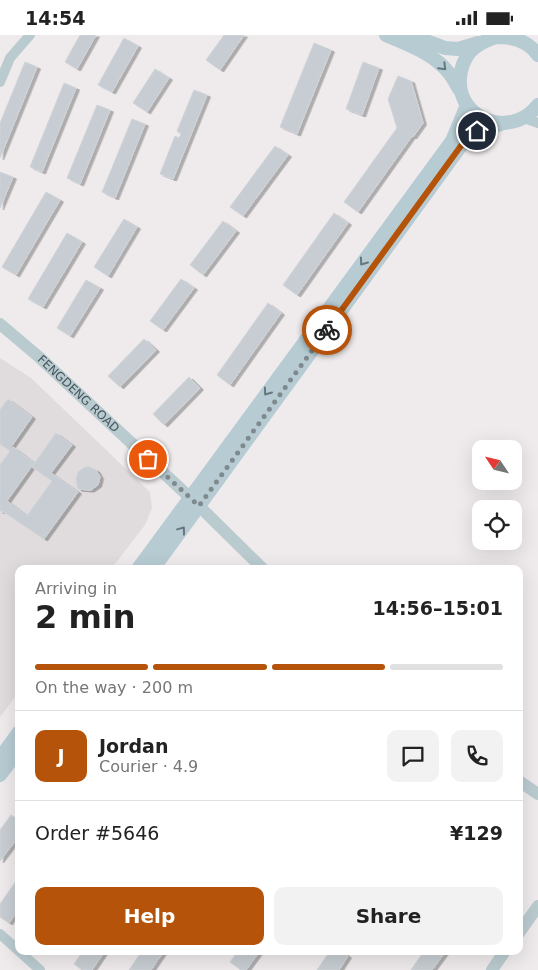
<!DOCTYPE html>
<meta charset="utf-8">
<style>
:root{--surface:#fff;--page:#f2f2f2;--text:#222;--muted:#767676;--line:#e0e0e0;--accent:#b45309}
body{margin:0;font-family:"DejaVu Sans",sans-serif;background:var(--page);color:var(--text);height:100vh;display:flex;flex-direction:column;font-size:19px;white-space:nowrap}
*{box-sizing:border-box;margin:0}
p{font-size:16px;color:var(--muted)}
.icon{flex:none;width:28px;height:28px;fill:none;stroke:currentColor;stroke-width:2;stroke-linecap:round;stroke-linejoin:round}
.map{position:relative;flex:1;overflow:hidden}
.drawer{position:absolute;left:15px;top:530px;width:508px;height:390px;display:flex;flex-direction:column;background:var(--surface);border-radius:10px;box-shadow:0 5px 20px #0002}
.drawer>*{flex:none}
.needle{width:32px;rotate:305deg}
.buttons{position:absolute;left:472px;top:405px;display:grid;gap:10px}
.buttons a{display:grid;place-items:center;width:50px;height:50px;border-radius:10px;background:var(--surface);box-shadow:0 5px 20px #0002;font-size:25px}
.pin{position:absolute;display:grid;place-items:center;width:42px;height:42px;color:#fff;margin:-21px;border:2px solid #fff;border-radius:50%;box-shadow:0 1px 5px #0007}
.courier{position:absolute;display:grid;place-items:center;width:50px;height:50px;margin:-25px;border:4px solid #b45309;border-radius:50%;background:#fff;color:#222;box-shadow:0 1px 6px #0007}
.overview em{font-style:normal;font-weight:700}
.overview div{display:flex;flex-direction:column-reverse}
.overview{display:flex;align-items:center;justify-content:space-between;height:85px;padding:0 20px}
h1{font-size:32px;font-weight:700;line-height:38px}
.bar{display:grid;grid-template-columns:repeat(4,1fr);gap:8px 5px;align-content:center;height:60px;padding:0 20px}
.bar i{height:6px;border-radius:4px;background:var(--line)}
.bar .on{background:var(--accent)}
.bar p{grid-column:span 4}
.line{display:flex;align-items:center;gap:12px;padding:0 20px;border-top:1px solid var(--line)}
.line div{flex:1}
.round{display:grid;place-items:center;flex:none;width:52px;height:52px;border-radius:10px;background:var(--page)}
.primary-button{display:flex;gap:10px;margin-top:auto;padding:10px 20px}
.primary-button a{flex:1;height:58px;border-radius:10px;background:var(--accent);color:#fff;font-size:20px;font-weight:700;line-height:58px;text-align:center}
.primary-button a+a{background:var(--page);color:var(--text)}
.status{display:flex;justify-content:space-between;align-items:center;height:35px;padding:0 25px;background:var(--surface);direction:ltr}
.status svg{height:14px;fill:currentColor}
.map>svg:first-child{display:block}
.education{fill:#e0dcde}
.building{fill:#c7cdd2;stroke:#cfd4d9;filter:url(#shadow)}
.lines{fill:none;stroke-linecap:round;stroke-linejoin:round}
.minor{stroke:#bacbd0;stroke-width:10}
.tertiary{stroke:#bacbd0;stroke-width:12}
.secondary{stroke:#b7cbd3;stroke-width:14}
.oneway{stroke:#65787f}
.done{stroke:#7f8a8e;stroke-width:5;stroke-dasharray:0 9}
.route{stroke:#b45309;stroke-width:6}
.labels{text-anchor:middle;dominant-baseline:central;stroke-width:4;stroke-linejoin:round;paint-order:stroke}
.street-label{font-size:12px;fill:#42555b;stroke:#fff}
</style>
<div class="status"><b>14:54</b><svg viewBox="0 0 49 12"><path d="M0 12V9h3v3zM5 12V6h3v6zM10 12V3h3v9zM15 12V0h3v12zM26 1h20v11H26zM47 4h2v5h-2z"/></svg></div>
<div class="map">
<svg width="538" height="935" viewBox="0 0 538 935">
<defs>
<filter id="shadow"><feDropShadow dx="3.5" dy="2" stdDeviation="0" flood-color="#0004"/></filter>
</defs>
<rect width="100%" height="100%" fill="#efebec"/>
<!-- education -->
<path class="education" d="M0,323L31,343L150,457L152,473L145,490L111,534H19V657L0,682Z"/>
<!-- building -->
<g class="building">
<path d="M80,0H96L77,34L65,27Z"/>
<path d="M224,0H244L220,35L206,25Z"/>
<path d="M124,3L138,11L112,57L98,50Z"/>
<path d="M314,8L331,15L297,99L280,92Z"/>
<path d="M25,27L37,32L0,123V88Z"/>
<path d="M363,27L379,33L362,80L346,74Z"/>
<path d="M155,34L169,43L147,77L133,68Z"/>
<path d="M398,41L411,46L423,88L413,102L412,101L358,177L344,167L397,93L388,64Z"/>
<path d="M64,48L76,53L42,137L30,132Z"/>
<path d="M194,55L207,60L173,144L160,139L175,101L179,103L181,99L177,96Z"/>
<path d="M97,70L110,75L80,149L67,143Z"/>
<path d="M132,84L145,89L115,163L102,157Z"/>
<path d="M275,111L288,120L243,181L230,172Z"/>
<path d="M0,137L13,142L0,173Z"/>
<path d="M46,157L60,165L16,240L2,232Z"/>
<path d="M334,178L348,188L297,260L283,250Z"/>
<path d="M124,184L137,192L108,241L94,232Z"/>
<path d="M223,186L236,196L203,240L190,230Z"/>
<path d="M67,198L82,207L43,272L28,264Z"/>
<path d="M181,244L194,253L163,295L150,286Z"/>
<path d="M86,245L100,253L70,301L57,293Z"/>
<path d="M268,268L281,278L230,350L217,340Z"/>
<path d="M144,304L156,315L120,352L108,341Z"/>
<path d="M189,342L200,353L164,390L153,379Z"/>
<path d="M8,364L32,382L9,415L0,409V375Z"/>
<path d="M56,398L72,410L51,438L78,457L44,504L1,475L0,477V430L13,412L34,428L7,466L27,481L52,446L32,432Z"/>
<path d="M85,432H89L96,435L100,442L98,450L91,455H88L78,454L76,444L77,440L78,437Z"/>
<path d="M11,780L19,785V801L0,826V795Z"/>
<path d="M19,842V873L9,888L0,882V869Z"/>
<path d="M83,916H105L92,935H82L74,929Z"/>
<path d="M142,916H164L151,935H129Z"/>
<path d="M238,916H260L246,935H241L230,927Z"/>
<path d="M330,916H342L348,921L339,935H317Z"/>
<path d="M424,916H446L432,935H411Z"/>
</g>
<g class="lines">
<!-- minor -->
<g class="minor">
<path d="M0,47L10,23L30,0"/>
<path d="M524,83L538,88"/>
<path d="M0,899L40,935"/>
</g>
<!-- tertiary -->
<g class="tertiary">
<path id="s1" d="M0,289L39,322L199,471L263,534"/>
<path d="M519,746L538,759"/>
<path d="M519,898L538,871"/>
<path d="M492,935L505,916"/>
</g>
<!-- secondary -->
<g class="secondary">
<path d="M386,0C409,10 433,18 449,38C453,43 456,49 459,54"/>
<path d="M410,0L445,13L458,14L478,8"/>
<path d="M538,20C529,7 514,2 498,2C489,3 481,8 474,13C467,19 463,27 461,36C451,82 509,107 538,70"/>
<path d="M138,534L452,106L467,70"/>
<path d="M153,534L463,108L477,96L501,89"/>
<path d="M0,723L19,697"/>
<path d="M0,740L19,715"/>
</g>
</g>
<!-- one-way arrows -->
<defs><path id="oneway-chevron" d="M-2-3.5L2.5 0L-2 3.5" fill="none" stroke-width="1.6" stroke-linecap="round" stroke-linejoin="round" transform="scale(1.25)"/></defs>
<g class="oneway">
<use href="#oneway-chevron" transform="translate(443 32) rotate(45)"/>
<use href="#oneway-chevron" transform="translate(363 227) rotate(126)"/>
<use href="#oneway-chevron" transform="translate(267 357) rotate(126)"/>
<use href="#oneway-chevron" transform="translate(182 495) rotate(-53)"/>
</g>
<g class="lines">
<!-- done -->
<path class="done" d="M148,424L199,471L327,295"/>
<!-- route -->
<path class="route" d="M327,295L463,108L477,96"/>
</g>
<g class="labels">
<!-- street labels -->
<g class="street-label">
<text stroke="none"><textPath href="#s1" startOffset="105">FENGDENG ROAD</textPath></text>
</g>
</g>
</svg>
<div class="buttons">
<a><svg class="needle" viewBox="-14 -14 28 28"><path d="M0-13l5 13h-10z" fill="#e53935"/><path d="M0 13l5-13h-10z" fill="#767676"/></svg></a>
<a><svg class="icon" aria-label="locate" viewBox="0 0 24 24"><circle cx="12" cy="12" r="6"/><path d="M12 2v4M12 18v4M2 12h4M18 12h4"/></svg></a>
</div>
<div class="pin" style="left:148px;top:424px;background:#ea580c"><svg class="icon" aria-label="bag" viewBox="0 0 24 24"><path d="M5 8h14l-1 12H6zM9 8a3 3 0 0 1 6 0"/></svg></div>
<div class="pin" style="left:477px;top:96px;background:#1f2937"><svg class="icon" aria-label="home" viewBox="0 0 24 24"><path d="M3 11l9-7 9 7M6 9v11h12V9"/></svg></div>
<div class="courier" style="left:327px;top:295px"><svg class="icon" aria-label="bike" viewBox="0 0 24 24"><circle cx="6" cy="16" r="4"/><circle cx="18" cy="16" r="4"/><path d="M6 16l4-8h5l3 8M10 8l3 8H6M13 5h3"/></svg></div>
<section class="drawer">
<div class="overview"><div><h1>2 min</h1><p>Arriving in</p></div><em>14:56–15:01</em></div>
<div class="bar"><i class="on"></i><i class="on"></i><i class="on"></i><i></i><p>On the way · 200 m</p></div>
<div class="line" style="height:90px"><b class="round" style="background:var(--accent);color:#fff">J</b><div><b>Jordan</b><p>Courier · 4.9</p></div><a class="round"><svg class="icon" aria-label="chat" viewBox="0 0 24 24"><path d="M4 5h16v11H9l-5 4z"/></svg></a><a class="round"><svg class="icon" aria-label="phone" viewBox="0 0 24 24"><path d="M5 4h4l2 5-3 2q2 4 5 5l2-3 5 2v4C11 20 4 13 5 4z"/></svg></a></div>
<div class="line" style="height:65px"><div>Order #5646</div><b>¥129</b></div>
<div class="primary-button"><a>Help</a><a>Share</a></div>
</section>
</div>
